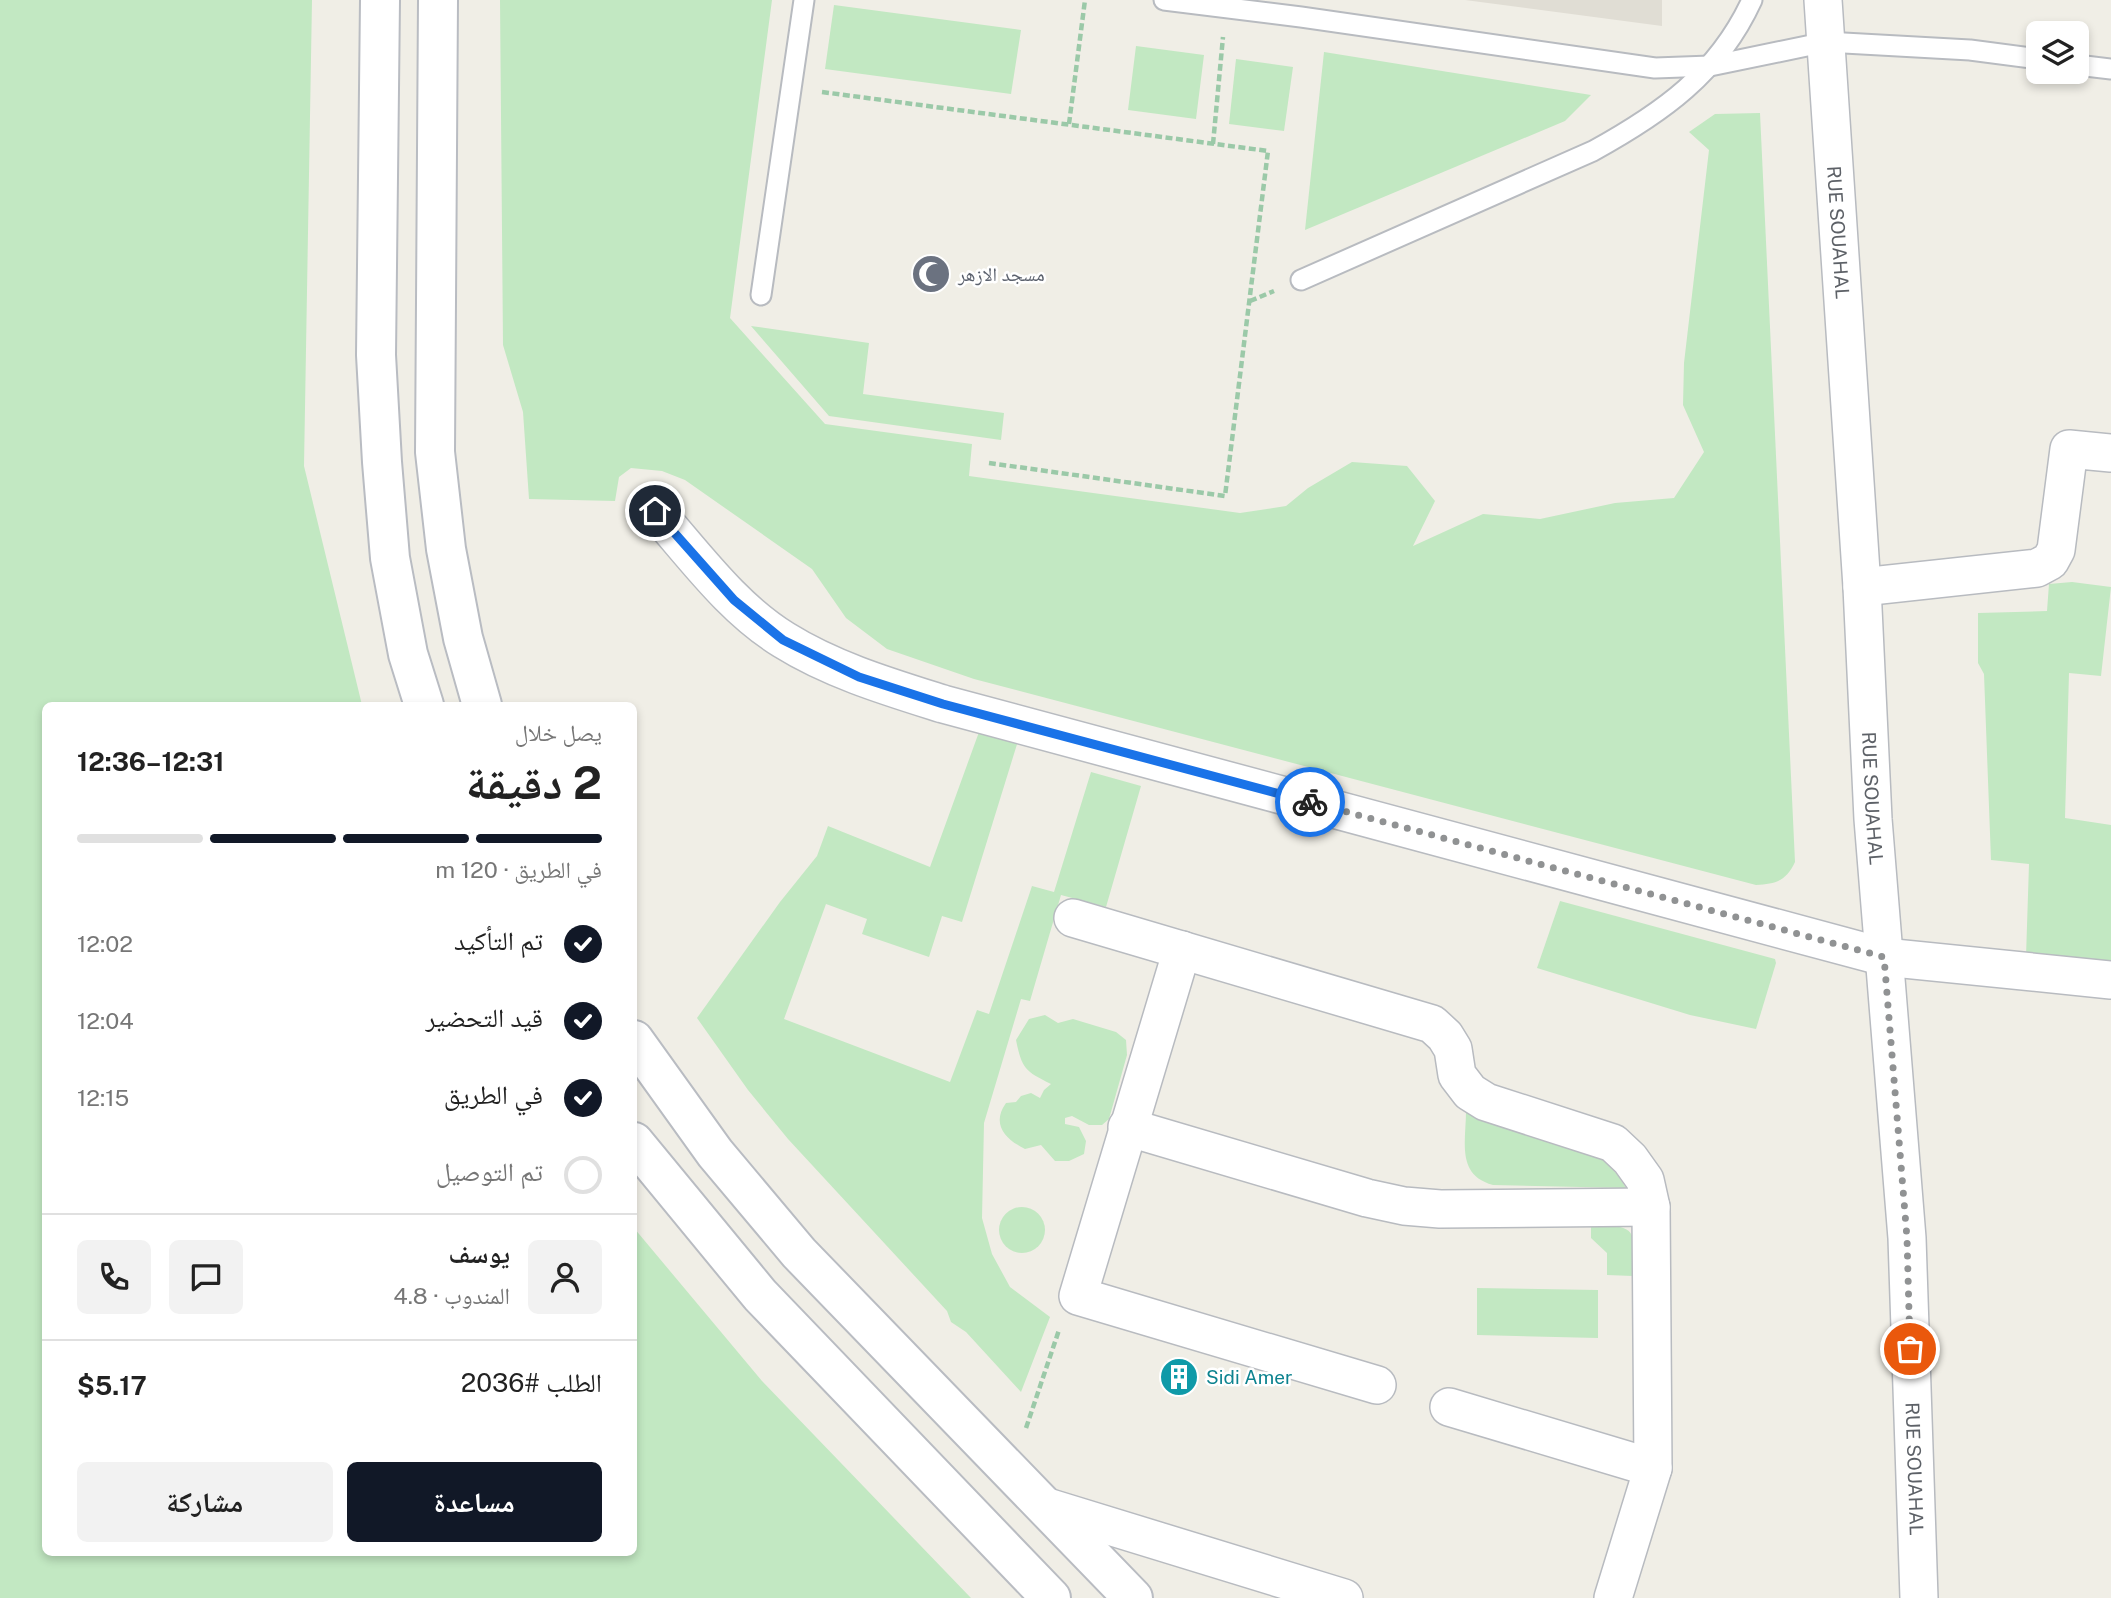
<!DOCTYPE html>
<html lang="ar">
<meta charset="utf-8">
<style>
:root{--surface:#fff;--page:#f2f2f2;--text:#222;--muted:#767676;--line:#e0e0e0;--accent:#111827}
body{margin:0;font-family:"Public Sans","Noto Naskh Arabic",sans-serif;background:var(--page);color:var(--text);direction:rtl;height:100vh;display:flex;flex-direction:column;font-size:26px;white-space:nowrap}
*{box-sizing:border-box;margin:0}
p{font-size:23px;color:var(--muted)}
.icon{flex:none;width:38px;height:38px;fill:none;stroke:currentColor;stroke-width:2;stroke-linecap:round;stroke-linejoin:round}
.map{position:relative;flex:1;overflow:hidden;direction:ltr}
.drawer{position:absolute;left:42px;top:702px;width:595px;height:854px;display:flex;flex-direction:column;background:var(--surface);border-radius:10px;box-shadow:0 4px 10px #0003;direction:rtl}
.drawer>*{flex:none}
.fabs{position:absolute;left:2026px;top:21px;display:grid;gap:14px}
.fabs a{display:grid;place-items:center;width:63px;height:63px;border-radius:10px;background:var(--surface);box-shadow:0 4px 10px #0003;font-size:35px}
.pin{position:absolute;display:grid;place-items:center;width:60px;height:60px;color:#fff;margin:-30px;border:4px solid #fff;border-radius:50%;box-shadow:0 2px 7px #0007}
.courier{position:absolute;display:grid;place-items:center;width:70px;height:70px;margin:-35px;border:5px solid #1a73e8;border-radius:50%;background:#fff;color:#222;box-shadow:0 2px 9px #0007}
.headline em{font-style:normal;font-weight:700}
.headline div{display:flex;flex-direction:column-reverse}
.headline{display:flex;align-items:center;justify-content:space-between;height:119px;padding:0 35px}
h1{font-size:46px;font-weight:700;line-height:52px}
.bar{display:grid;grid-template-columns:repeat(4,1fr);gap:10px 7px;align-content:center;height:84px;padding:0 35px}
.bar i{height:9px;border-radius:5px;background:var(--line)}
.bar .on{background:var(--accent)}
.bar p{grid-column:span 4}
.line{display:flex;align-items:center;gap:18px;padding:0 35px;border-top:2px solid var(--line)}
.line div{flex:1}
.round{display:grid;place-items:center;flex:none;width:74px;height:74px;border-radius:10px;background:var(--page)}
ol{padding:0 35px;list-style:none}
li{display:flex;align-items:center;gap:21px;height:77px}
li p{margin-inline-start:auto}
li .icon{padding:7px;border-radius:50%;background:var(--accent);color:#fff;stroke-width:4}
li:last-child{color:var(--muted)}
li i{width:38px;height:38px;border:4px solid var(--line);border-radius:50%}
.action{display:flex;gap:14px;margin-top:auto;padding:14px 35px}
.action a{flex:1;height:80px;border-radius:10px;background:var(--accent);color:#fff;font-size:28px;font-weight:700;line-height:80px;text-align:center}
.action a+a{background:var(--page);color:var(--text)}
.map>svg:first-child{display:block}
.education{fill:#e0ddd4}
.green{fill:#c2e8c2}
.lines{fill:none;stroke-linecap:round;stroke-linejoin:round}
.lane-casing{stroke:#b8bbc0;stroke-width:23}
.street-casing{stroke:#b8bbc0;stroke-width:40}
.secondary-casing{stroke:#b9bcc2;stroke-width:42}
.path{stroke:#9bc9a8;stroke-width:4.5;stroke-dasharray:7 3.5;stroke-linecap:butt}
.lane{stroke:#fff;stroke-width:19}
.street{stroke:#fff;stroke-width:37}
.secondary{stroke:#fff;stroke-width:38}
.done{stroke:#909293;stroke-width:7;stroke-dasharray:0 12.6}
.route{stroke:#1a73e8;stroke-width:9}
.labels{text-anchor:middle;dominant-baseline:central;stroke-width:5;stroke-linejoin:round;paint-order:stroke}
.street-label{font-size:19px;fill:#5d6167;stroke:#fff}
.worship-label{font-size:19px;fill:#5b616d;stroke:#fff;text-anchor:start}
.culture-label{font-size:19px;fill:#0d838f;stroke:#fff;text-anchor:start}
</style>
<div class="map">
<svg width="2111" height="1598" viewBox="0 0 2111 1598">
<rect width="100%" height="100%" fill="#f0eee6"/>
<!-- education -->
<path class="education" d="M1465,0H1662V26Z"/>
<!-- green -->
<g class="green">
<path d="M0,0H312L304,466L362,705H46V1552H634V1228L762,1381L971,1598H0Z"/>
<path d="M500,0H772L730,318L825,424L972,444L969,476L1240,513L1286,506L1308,488L1352,462L1407,466L1435,501L1413,546L1483,514L1540,519L1615,503L1674,498L1704,452L1683,405L1684,363L1709,150L1689,132L1715,114L1760,113L1795,862C1786,881 1776,884 1756,885L974,679L887,649L846,618L812,569L685,480L662,471L631,468L619,477L615,501L529,499L523,412L503,345Z"/>
<path d="M834,5L1021,30L1011,94L825,69Z"/>
<path d="M1136,46L1204,55L1196,119L1128,110Z"/>
<path d="M1324,52L1591,95L1565,121L1305,230Z"/>
<path d="M1236,59L1293,67L1284,131L1229,124Z"/>
<path d="M751,326L869,343L863,394L1004,413L1001,440L829,416Z"/>
<path d="M2072,582L2111,587L2101,676L2069,673L2065,818L2111,825V963L2026,957L2029,864L1991,860L1984,674L1978,663V613L2047,611L2049,584Z"/>
<path d="M979,732L1018,741L962,922L942,916L929,957L862,934L867,919L826,904L784,1019L950,1082L977,1010L989,1014L1032,886L1054,892L1091,772L1141,786L1106,907L1061,895L1030,1001L1021,999L984,1123L982,1218L992,1254L1010,1287L1050,1317L1021,1392L966,1332L951,1322L947,1311L788,1139L748,1090L697,1018L780,902L817,856L828,826L930,867Z"/>
<path d="M1560,901L1775,959L1776,963L1756,1029L1690,1015L1537,968Z"/>
<path d="M1045,1015L1058,1023L1073,1019L1116,1032L1126,1040L1127,1055L1109,1119L1102,1125H1089L1072,1116L1065,1118V1124L1079,1127L1086,1141L1084,1154L1069,1161H1055L1041,1145L1025,1149C1005,1139 991,1124 1006,1103L1016,1102L1021,1096L1031,1093L1040,1098L1044,1090L1051,1084C1025,1071 1022,1069 1016,1040L1029,1019Z"/>
<path d="M1466,1111L1589,1151C1607,1161 1616,1171 1626,1188L1493,1185C1456,1175 1466,1142 1466,1111Z"/>
<circle cx="1022" cy="1230" r="23"/>
<path d="M1591,1224C1641,1226 1634,1231 1633,1276L1607,1275V1253L1591,1238Z"/>
<path d="M1477,1288L1598,1290V1338L1477,1335Z"/>
</g>
<g class="lines">
<defs>
<g id="lane">
<path d="M1164,0L1301,17L1655,68L1710,66L1826,42L1970,50L2039,59"/>
<path d="M2077,65L2111,69"/>
<path d="M1301,280L1593,151C1662,113 1718,74 1752,0"/>
<path d="M761,295L804,0"/>
</g>
<g id="street">
<path id="s1" d="M1823,0L1862,587L1873,819L1907,1238L1919,1598"/>
<path d="M655,511C695,556 732,608 784,640C832,670 889,687 943,704L1884,957L2111,980"/>
<path d="M1862,587L2037,568L2050,561L2056,550L2069,449L2111,453"/>
<path d="M1073,918L1432,1024L1445,1036L1453,1049L1457,1075L1470,1092L1486,1102L1613,1143L1630,1159L1645,1180L1651,1207L1653,1468L1613,1598"/>
<path d="M1182,950L1078,1296L1377,1385"/>
<path d="M1127,1127L1367,1198L1404,1206L1440,1209L1651,1207"/>
<path d="M1449,1407L1653,1468"/>
<path d="M1044,1506L1344,1598"/>
</g>
<g id="secondary">
<path d="M380,0L376,355L382,462L390,558L408,654L424,705"/>
<path d="M438,0L435,452L446,549L463,638L482,705"/>
<path d="M634,1040L715,1153L799,1253L1133,1598"/>
<path d="M634,1142L760,1295L1051,1598"/>
</g>
</defs>
<!-- lane casing -->
<use href="#lane" class="lane-casing"/>
<!-- street casing -->
<use href="#street" class="street-casing"/>
<!-- secondary casing -->
<use href="#secondary" class="secondary-casing"/>
<!-- path -->
<g class="path">
<path d="M822,92L1268,151L1225,496L989,463"/>
<path d="M1069,124L1085,0"/>
<path d="M1213,144L1223,37"/>
<path d="M1250,301L1274,291"/>
<path d="M1026,1428L1059,1330"/>
</g>
<!-- lane -->
<use href="#lane" class="lane"/>
<!-- street -->
<use href="#street" class="street"/>
<!-- secondary -->
<use href="#secondary" class="secondary"/>
</g>
<g class="lines">
<!-- done -->
<path class="done" d="M1310,802L1884,957L1907,1238L1910,1349"/>
<!-- route -->
<path class="route" d="M655,511L734,600L783,640L859,677L943,704L1310,802"/>
</g>
<!-- icons -->
<defs>
<symbol id="mosque-disc" viewBox="-11 -11 22 22"><circle r="9.5" fill="#6b7280" stroke="#fff"/><path d="M3.5-4.9A6 6 0 1 0 3.5 4.9A5 5 0 1 1 3.5-4.9Z" fill="#fff"/></symbol>
<symbol id="building-disc" viewBox="-11 -11 22 22"><circle r="9.5" fill="#0f9aa8" stroke="#fff"/><path d="M-4-6H4V6H1V3H-1V6H-4ZM-2.5-4.3h1.7v1.8h-1.7ZM.8-4.3h1.7v1.8H.8ZM-2.5-1h1.7V.8h-1.7ZM.8-1h1.7V.8H.8Z" fill="#fff"/></symbol>
</defs>
<g fill-rule="evenodd">
<use href="#mosque-disc" x="909" y="252" width="44" height="44"/>
<use href="#building-disc" x="1157" y="1355" width="44" height="44"/>
</g>
<g class="labels">
<!-- street labels -->
<g class="street-label">
<text stroke="none"><textPath href="#s1" startOffset="233">RUE SOUAHAL</textPath></text>
<text stroke="none"><textPath href="#s1" startOffset="800">RUE SOUAHAL</textPath></text>
<text stroke="none"><textPath href="#s1" startOffset="1472">RUE SOUAHAL</textPath></text>
</g>
<!-- worship labels -->
<g class="worship-label">
<text x="958" y="274">مسجد الازهر</text>
</g>
<!-- culture labels -->
<g class="culture-label">
<text x="1206" y="1377">Sidi Amer</text>
</g>
</g>
</svg>
<div class="fabs">
<a><svg class="icon" aria-label="layers" viewBox="0 0 24 24"><path d="M12 4l9 5-9 5-9-5zM3 14l9 5 9-5"/></svg></a>
</div>
<div class="pin" style="left:1910px;top:1349px;background:#ea580c"><svg class="icon" aria-label="bag" viewBox="0 0 24 24"><path d="M5 8h14l-1 12H6zM9 8a3 3 0 0 1 6 0"/></svg></div>
<div class="pin" style="left:655px;top:511px;background:#1f2937"><svg class="icon" aria-label="home" viewBox="0 0 24 24"><path d="M3 11l9-7 9 7M6 9v11h12V9"/></svg></div>
<div class="courier" style="left:1310px;top:802px"><svg class="icon" aria-label="bike" viewBox="0 0 24 24"><circle cx="6" cy="16" r="4"/><circle cx="18" cy="16" r="4"/><path d="M6 16l4-8h5l3 8M10 8l3 8H6M13 5h3"/></svg></div>
<section class="drawer">
<div class="headline"><div><h1>2 دقيقة</h1><p>يصل خلال</p></div><em>12:31–12:36</em></div>
<div class="bar"><i class="on"></i><i class="on"></i><i class="on"></i><i></i><p>في الطريق · 120 m</p></div>
<ol>
<li><svg class="icon" aria-label="check" viewBox="0 0 24 24"><path d="M5 12l5 5 9-10"/></svg>تم التأكيد<p>12:02</p></li>
<li><svg class="icon" aria-label="check" viewBox="0 0 24 24"><path d="M5 12l5 5 9-10"/></svg>قيد التحضير<p>12:04</p></li>
<li><svg class="icon" aria-label="check" viewBox="0 0 24 24"><path d="M5 12l5 5 9-10"/></svg>في الطريق<p>12:15</p></li>
<li><i></i>تم التوصيل</li>
</ol>
<div class="line" style="height:126px"><a class="round"><svg class="icon" aria-label="person" viewBox="0 0 24 24"><circle cx="12" cy="8" r="4"/><path d="M4 21q1-7 8-7t8 7"/></svg></a><div><b>يوسف</b><p>المندوب · 4.8</p></div><a class="round"><svg class="icon" aria-label="chat" viewBox="0 0 24 24"><path d="M4 5h16v11H9l-5 4z"/></svg></a><a class="round"><svg class="icon" aria-label="phone" viewBox="0 0 24 24"><path d="M5 4h4l2 5-3 2q2 4 5 5l2-3 5 2v4C11 20 4 13 5 4z"/></svg></a></div>
<div class="line" style="height:91px"><div>الطلب #2036</div><b>$5.17</b></div>
<div class="action"><a>مساعدة</a><a>مشاركة</a></div>
</section>
</div>
